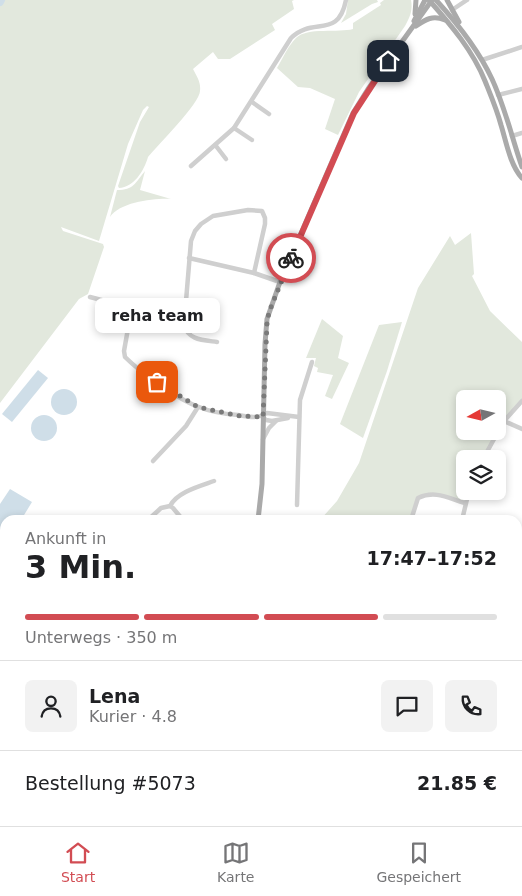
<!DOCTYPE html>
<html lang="de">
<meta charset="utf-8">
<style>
:root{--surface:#fff;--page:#f2f2f2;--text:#202124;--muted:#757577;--line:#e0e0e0;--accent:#d24c53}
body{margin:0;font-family:"DejaVu Sans",sans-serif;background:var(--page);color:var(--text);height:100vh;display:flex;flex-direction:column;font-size:19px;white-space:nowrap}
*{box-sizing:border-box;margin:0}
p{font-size:16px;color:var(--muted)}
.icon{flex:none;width:28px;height:28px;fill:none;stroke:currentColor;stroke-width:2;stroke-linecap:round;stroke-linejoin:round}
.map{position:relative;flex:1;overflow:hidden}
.side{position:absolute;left:0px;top:515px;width:522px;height:311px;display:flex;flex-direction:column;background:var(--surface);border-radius:15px 15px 0 0;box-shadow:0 2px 8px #0003}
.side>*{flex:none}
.needle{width:32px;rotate:262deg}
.buttons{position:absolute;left:456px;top:390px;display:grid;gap:10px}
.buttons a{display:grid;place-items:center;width:50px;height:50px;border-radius:8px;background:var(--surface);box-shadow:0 2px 8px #0003;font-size:25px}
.pin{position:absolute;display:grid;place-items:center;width:42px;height:42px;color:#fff;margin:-21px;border-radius:10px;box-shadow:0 2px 8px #0006}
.courier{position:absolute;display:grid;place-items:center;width:50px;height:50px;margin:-25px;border:4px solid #d24c53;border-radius:50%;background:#fff;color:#222;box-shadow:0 1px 6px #0007}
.bubble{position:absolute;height:35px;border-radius:8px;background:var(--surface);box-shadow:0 2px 8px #0003;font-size:16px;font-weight:700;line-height:35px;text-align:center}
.head em{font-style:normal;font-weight:700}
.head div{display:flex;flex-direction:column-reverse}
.head{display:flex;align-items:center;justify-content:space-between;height:85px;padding:0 25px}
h1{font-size:32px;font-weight:700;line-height:38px}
.bar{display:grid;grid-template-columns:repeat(4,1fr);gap:8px 5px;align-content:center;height:60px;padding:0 25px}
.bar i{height:6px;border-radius:4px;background:var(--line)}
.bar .selected{background:var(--accent)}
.bar p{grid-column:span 4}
.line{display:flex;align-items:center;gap:12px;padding:0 25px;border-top:1px solid var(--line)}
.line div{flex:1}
.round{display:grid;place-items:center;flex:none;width:52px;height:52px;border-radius:8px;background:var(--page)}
.menu{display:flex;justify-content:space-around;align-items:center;height:70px;border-top:1px solid var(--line);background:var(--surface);font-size:14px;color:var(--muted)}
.menu a{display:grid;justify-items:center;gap:2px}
.menu .selected{color:var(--accent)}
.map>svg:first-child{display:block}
.green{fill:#e2e8dd;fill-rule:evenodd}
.water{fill:#cfdee8}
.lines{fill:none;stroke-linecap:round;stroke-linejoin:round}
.river{stroke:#cfdee8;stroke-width:8}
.minor{stroke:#cfcfcf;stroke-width:4.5}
.major{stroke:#aaa;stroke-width:5}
.done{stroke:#7a7a7a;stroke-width:5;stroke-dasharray:0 9}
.route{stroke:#d24c53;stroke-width:6}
</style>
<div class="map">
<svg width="522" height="826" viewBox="0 0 522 826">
<rect width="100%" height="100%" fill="#fff"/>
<!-- green -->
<g class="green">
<path d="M0,0H294L292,1L294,9L272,24L275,30L230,59H218L213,52L193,69C197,77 201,82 200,91C200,103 158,145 148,157C144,171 134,187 119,188L118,186L140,122L149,107L147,106L143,110L128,144L99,241L61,227L63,231L103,244L104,247L88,294L79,299L0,403Z"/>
<path d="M348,0H377L378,2L372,4L341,23L346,14Z"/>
<path d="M384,0H411C413,10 410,17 405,26L359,92L338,135L325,129L335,99L310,88L298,87L277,68C283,58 288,46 296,38C307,27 339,33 353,29V23L381,5L380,3Z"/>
<path d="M145,171L140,190L171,199C155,198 120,202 110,217L117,190C134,190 135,183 145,171Z"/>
<path d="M471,233L474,274L472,276L490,311L522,342V401L504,421L483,459H465V491H469L465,503L432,493L418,498L411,520H320L337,501L359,463L418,288L450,236L455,245ZM465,399H498V431H465Z"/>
<path d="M322,319L343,336L338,358L349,363L332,399L325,396L333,375L317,372L318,368L314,366L316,358H306Z"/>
<path d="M402,322L387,371L363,438L340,424L379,325Z"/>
<path d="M5,807V821H210V826H0V811Z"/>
<path d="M377,821L474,822L478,826H387Z"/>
</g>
<!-- water -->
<g class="water">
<path d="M38,370L48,378L12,422L2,414Z"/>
<circle cx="64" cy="402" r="13"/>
<circle cx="44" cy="428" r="13"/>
<path d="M10,489L32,502L21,520H5V546L0,543V504Z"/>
</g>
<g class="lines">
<!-- river -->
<path class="river" d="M0,2L1,0"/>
<!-- minor -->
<g class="minor">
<path d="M452,10L467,0"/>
<path d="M482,60L522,47"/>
<path d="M498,95L522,89"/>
<path d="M252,102L269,114"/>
<path d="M234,128L252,140"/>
<path d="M512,136L522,133"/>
<path d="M216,146L226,159"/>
<path d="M191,166L234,128L291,38C313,16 338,40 346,0"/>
<path d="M189,258L254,273L280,282"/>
<path d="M90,297L128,307L131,312L124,351L125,357C141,373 179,400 199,407C211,412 225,414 238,415C249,417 258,419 267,413L299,417"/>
<path d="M217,342C203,340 188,340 184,325L191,241L195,231L201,224L213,216L248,210L262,211L265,218V224L254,273"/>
<path d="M263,417L266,420L272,421L288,418"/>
<path d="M504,421L522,429"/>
<path d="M263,439L269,428L276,421"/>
<path d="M483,459L504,421L522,401"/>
<path d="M153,461L186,426L198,407"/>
<path d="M297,505L300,400L312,362"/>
<path d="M170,506L173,508L183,520"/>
<path d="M148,520L161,508L170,506C177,492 200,486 214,481"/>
<path d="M411,520L418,498C435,490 448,498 465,503"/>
<path d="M462,520L469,491"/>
<path d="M518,574H522"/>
<path d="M518,652L522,655"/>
<path d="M0,656L5,653"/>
<path d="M518,676L522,675"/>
<path d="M518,716L522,715"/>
<path d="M518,768L520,775L521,800L518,812V826"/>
<path d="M209,826L210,821"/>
</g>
<!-- major -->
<g class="major">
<path d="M429,0C451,25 473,51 485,81C491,96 497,110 501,125C506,141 510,165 522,178"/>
<path d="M436,0C458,24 478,49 492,79C505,107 512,138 522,167"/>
<path d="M447,0L459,22"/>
<path d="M415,14L416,0"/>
<path d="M414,21L425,0"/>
<path d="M416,26C426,19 433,15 445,20"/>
<path d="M258,520L262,484L265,344L267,319L280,282L353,113L368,89L432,0"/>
<path d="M0,808L5,803"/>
</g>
</g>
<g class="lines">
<!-- done -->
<path class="done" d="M157,382L198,407L240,416L263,417L267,323L269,312L291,258"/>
<!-- route -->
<path class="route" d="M291,258L354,113L388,61"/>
</g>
</svg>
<div class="buttons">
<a><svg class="needle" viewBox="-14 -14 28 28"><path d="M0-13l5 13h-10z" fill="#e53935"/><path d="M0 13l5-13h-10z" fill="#757577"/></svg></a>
<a><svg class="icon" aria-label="layers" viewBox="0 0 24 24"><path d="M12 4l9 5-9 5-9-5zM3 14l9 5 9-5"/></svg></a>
</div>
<div class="pin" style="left:157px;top:382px;background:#ea580c"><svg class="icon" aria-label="bag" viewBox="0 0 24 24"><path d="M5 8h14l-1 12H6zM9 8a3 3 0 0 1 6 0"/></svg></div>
<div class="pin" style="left:388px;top:61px;background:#1f2937"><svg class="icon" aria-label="home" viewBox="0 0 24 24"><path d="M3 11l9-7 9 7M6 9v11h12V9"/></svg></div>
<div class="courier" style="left:291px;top:258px"><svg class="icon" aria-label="bike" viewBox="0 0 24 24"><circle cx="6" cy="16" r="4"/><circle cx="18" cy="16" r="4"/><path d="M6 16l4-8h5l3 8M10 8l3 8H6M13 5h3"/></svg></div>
<div class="bubble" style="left:95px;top:298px;width:125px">reha team</div>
<section class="side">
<div class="head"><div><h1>3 Min.</h1><p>Ankunft in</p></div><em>17:47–17:52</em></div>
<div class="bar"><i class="selected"></i><i class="selected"></i><i class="selected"></i><i></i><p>Unterwegs · 350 m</p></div>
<div class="line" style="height:90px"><a class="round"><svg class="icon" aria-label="person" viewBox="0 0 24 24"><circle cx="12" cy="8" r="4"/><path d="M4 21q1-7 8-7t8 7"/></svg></a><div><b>Lena</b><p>Kurier · 4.8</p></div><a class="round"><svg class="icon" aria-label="chat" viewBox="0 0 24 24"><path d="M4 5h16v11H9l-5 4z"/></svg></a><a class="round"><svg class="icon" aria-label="phone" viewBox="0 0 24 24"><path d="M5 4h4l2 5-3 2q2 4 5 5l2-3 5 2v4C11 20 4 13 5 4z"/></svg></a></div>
<div class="line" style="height:65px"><div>Bestellung #5073</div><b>21.85 €</b></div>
</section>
</div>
<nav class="menu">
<a class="selected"><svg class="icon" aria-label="home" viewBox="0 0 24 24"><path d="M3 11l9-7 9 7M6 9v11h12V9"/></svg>Start</a>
<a><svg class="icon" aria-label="map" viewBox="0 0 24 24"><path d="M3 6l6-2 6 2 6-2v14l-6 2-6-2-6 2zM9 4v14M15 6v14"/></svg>Karte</a>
<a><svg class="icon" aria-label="saved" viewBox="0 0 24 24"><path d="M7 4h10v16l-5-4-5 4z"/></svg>Gespeichert</a>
</nav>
